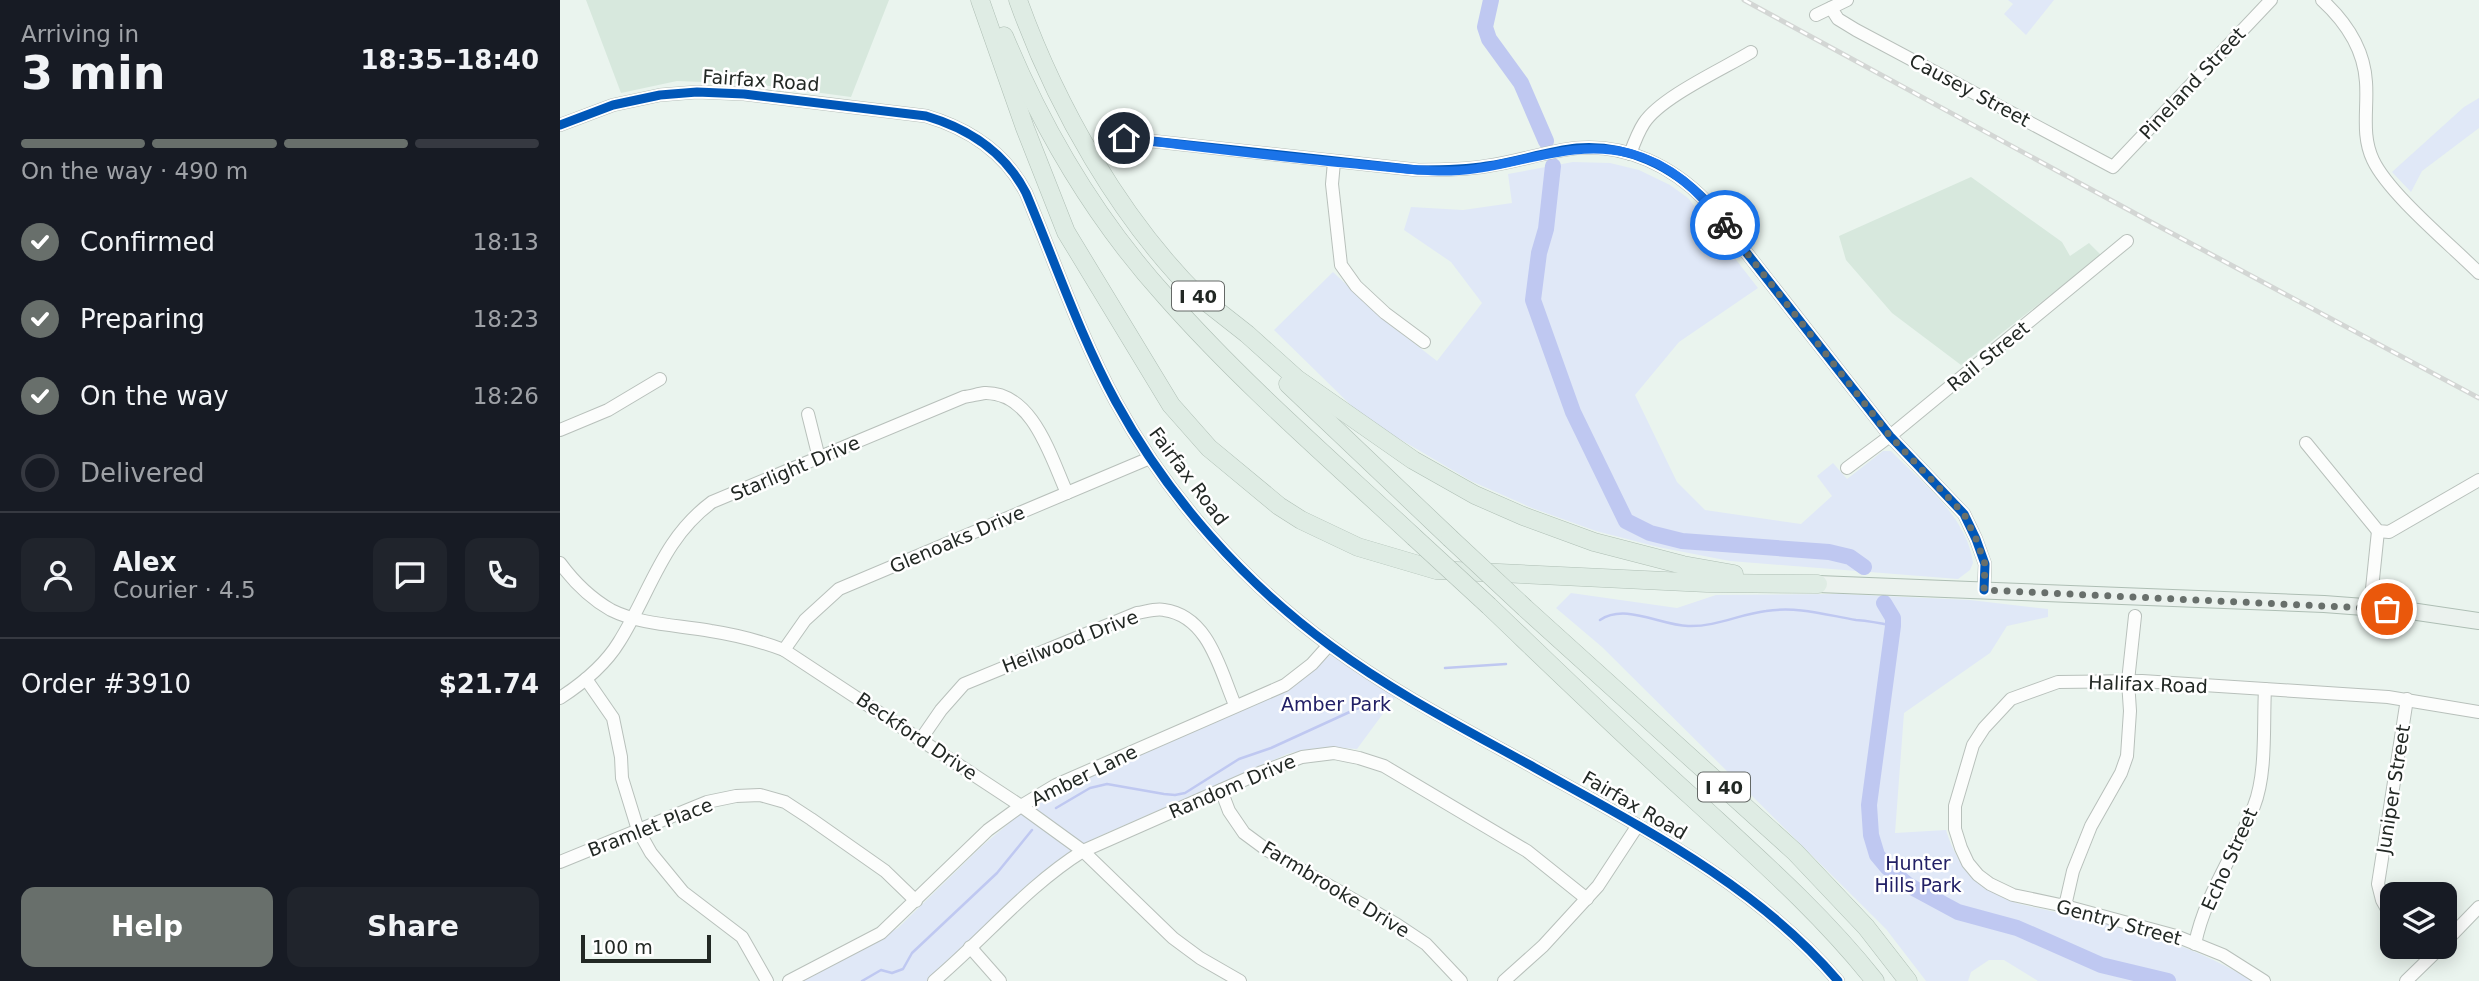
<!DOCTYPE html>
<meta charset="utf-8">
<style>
:root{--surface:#171b24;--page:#20242c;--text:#f1f3f6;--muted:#9ea1a6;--line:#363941;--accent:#686f6b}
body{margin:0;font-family:"DejaVu Sans",sans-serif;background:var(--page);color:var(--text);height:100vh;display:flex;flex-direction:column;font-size:26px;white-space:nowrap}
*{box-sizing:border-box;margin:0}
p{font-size:23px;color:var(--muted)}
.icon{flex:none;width:38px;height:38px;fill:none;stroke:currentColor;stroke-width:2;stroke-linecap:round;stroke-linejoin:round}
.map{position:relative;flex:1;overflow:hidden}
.details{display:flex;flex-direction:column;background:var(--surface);width:560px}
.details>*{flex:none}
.tools{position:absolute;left:1820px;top:882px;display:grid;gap:14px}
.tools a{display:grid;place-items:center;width:77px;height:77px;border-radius:14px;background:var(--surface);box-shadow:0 4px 18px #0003;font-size:35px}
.scale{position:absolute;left:21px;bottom:18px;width:130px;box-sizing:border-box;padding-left:7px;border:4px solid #222824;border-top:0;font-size:19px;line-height:24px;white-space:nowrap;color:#222824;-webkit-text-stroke:5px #fff;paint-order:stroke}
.pin{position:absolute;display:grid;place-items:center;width:60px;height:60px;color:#fff;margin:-30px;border:4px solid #fff;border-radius:50%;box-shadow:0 2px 7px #0007}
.courier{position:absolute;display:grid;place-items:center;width:70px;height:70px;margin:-35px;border:5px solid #1a73e8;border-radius:50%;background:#fff;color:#222;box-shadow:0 2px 9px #0007}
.head em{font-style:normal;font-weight:700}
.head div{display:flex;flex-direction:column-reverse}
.head{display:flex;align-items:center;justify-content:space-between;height:119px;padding:0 21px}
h1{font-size:46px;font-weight:700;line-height:52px}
.bar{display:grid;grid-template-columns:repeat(4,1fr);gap:10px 7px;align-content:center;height:84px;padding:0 21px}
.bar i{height:9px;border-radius:5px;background:var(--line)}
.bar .active{background:var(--accent)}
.bar p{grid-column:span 4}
.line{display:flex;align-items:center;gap:18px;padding:0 21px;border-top:2px solid var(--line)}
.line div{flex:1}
.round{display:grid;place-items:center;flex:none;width:74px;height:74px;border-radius:14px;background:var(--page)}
ol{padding:0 21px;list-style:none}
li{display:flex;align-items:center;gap:21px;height:77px}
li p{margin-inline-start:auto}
li .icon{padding:7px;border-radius:50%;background:var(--accent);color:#fff;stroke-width:4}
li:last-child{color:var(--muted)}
li i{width:38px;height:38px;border:4px solid var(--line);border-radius:50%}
.action{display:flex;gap:14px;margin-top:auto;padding:14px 21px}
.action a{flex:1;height:80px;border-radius:14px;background:var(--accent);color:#fff;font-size:28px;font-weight:700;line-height:80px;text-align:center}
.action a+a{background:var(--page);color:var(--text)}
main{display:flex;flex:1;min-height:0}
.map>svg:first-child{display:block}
.built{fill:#d7e8dd}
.green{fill:#e0e8f7}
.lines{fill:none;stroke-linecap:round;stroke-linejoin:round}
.stream{stroke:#bfc8f1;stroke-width:2.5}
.river{stroke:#bfc8f1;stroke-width:16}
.minor-casing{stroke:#b8c0bb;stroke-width:14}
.major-casing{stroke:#aebeb4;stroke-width:18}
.highway-casing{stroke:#aebeb4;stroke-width:19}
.minor{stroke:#fcfdfc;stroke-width:12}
.major{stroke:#ebf2ee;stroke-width:16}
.highway{stroke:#dfece4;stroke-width:18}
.rail-casing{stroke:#d3d6d4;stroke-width:5}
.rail{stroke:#fff;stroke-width:2.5;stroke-dasharray:8;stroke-linecap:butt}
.highway-bridge-casing{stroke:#aebeb4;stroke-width:19;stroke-linecap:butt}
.highway-bridge{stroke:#dfece4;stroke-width:18}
.cycleway-casing{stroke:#fff;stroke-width:13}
.cycleway{stroke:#0057b8;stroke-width:9}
.done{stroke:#686f6b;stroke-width:7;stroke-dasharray:0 12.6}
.route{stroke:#1a73e8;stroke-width:9}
.labels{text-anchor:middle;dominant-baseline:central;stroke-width:5;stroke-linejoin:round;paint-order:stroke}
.shield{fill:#fff;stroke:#646866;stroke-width:2}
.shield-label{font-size:18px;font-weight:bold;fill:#222824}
.street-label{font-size:19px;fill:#222824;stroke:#fff}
.park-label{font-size:19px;fill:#222066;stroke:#fff}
</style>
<main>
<section class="details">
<div class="head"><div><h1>3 min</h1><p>Arriving in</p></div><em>18:35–18:40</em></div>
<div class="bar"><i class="active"></i><i class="active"></i><i class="active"></i><i></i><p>On the way · 490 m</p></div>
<ol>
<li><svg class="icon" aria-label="check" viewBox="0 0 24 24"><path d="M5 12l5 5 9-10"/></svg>Confirmed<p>18:13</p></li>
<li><svg class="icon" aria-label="check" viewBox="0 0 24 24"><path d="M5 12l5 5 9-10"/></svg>Preparing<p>18:23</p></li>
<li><svg class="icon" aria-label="check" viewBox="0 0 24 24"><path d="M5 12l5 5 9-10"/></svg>On the way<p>18:26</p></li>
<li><i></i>Delivered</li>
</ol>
<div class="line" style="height:126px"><a class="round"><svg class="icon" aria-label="person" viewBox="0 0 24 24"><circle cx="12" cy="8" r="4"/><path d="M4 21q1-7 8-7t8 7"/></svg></a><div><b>Alex</b><p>Courier · 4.5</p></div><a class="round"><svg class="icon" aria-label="chat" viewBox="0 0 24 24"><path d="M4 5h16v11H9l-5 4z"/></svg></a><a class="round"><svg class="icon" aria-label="phone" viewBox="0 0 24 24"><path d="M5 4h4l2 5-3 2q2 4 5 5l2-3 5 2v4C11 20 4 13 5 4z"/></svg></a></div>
<div class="line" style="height:91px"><div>Order #3910</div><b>$21.74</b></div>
<div class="action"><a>Help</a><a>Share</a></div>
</section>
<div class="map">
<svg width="1919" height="981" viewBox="0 0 1919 981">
<rect width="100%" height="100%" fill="#eaf4ee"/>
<!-- built -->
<g class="built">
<path d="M26,0H329L291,97L195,84L117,81L61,93Z"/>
<path d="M1411,177L1502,242L1510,256L1529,243L1541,255L1401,365L1332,313L1286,260L1279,236Z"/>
</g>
<!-- green -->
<g class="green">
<path d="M1448,0H1494L1466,35L1444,14L1453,4Z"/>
<path d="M1919,98V128L1862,171L1851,192L1832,172L1904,107Z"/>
<path d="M1013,162L1050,163L1079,170L1110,185L1128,198L1198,288L1119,342L1075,395L1117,482L1145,510L1241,524L1272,496L1257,476L1273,463L1287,479L1323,451H1331C1362,483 1407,516 1413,563L1410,570L1398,579L1170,561L1098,547L1036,531L972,508L911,481L804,418L714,330L773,272L824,320L877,361L922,303L891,262L844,230L851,207L903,210L952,203L948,174Z"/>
<path d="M1011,593L1117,608L1156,595L1281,594L1410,600L1488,609V617L1447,626L1430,653L1344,713L1335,833L1386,830C1399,871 1417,887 1456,903C1539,923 1619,935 1692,981H1478L1444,960H1429L1411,972L1408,981H1366L1326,929L1042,647L996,608Z"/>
<path d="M773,653L836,696L797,749C772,746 751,747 727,754L535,838L506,855L469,883L367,981H242L338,928L422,846L459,815L513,784L736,684Z"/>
</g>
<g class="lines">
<!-- stream -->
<g class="stream">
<path d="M1040,620C1065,603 1100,625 1128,626C1156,627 1180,614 1206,611C1238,606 1266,615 1296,620C1309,621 1320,623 1333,626"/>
<path d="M885,668L946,664"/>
<path d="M496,808L530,788L547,784L604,794L615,795L625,793L679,759L711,748L818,699"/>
<path d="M302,981L321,970L332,973L343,969L352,953L437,873L472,830"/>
</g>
<!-- river -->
<g class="river">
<path d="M931,0L925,27L929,39L961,83L986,141"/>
<path d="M993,166L986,229L979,253L973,300L1013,412L1066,521L1090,533L1122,541L1269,552L1290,557L1304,567"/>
<path d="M1324,603L1333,618V626L1309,805L1311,835L1317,855L1327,867L1348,885L1398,912L1457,928L1541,965L1608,981"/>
</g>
<defs>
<g id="minor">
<path d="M1762,0C1786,22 1804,48 1806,82C1808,109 1801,135 1813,160C1829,194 1891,245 1919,273"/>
<path d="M1271,8L1278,19L1296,30L1553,167L1711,0"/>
<path d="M1256,15L1287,0"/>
<path d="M0,125L53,105L100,95L137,92L184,94L366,116C410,129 445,152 466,193C495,262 520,336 556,402C608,497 684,583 772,647C833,692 901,727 968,764C1077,825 1196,884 1278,981"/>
<path d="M564,138L858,170C881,170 904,170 927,166C957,162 987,151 1017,148C1067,144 1112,166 1146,201L1330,436L1404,514L1416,539L1425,564L1424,590"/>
<path d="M1070,154C1074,143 1078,132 1084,123C1101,97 1163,69 1191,52"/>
<path d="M774,162L772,184L781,265L796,286L825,313L864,342"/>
<path d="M248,414L259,458"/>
<path d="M0,430L48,410L100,379"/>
<path d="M1746,443L1818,531L1829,532L1919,480"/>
<path d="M1287,468L1330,436L1567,241"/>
<path d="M0,563C14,582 30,598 51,610C81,625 118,625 151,631C177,635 200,641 224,650L461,806L523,851L613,938L640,958L680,981"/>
<path d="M1810,608L1818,531"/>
<path d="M224,650L245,620L279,589L590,458"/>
<path d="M26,679L53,718L61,757L62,778L78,830L91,853L123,892L182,937L207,981"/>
<path d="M0,698C23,683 45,665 59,642C91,591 102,539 152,502L404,397C411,396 418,394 425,393C473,392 491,458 507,493"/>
<path d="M361,739L381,710L404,684L577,613C585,612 596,608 604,610C649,616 660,670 675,705"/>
<path d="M661,790L669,811L684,833L707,850L836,924L866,944L901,981"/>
<path d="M0,862L147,802L176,796L200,795L225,802L251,819L325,871L356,901"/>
<path d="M1505,906L1513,871L1531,826L1561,773L1567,756L1570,711L1568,681L1575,616"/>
<path d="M1832,918L1822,900L1818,884L1847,699"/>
<path d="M1885,942L1919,907"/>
<path d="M1635,944C1645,894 1676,853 1694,806C1707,773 1703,725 1705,689"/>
<path d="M410,947L440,981"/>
<path d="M229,981L321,933L428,830L461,806L496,785L725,685L752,664L769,645"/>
<path d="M374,981C425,938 467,886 523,851L702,772L742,757L774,753L799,758L824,766L967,851L1027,899"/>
<path d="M944,981L983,946L1038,886L1078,825"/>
<path d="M1704,981L1663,955L1616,936L1505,906L1453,895L1430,884L1418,875L1408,863L1401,848L1395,829V806L1413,745L1424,728L1451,699L1498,682L1582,681L1828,697L1919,712"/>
<path d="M1846,981L1881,947"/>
</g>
<path id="major" d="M1258,584L1764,604L1844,610L1919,621"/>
<g id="highway">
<path d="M420,0L465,128L506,232L611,405L649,448L719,506L741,520L798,547L876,570L1147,583L1258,584"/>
<path d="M458,0C496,106 560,219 640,298"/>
<path d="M444,36C483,130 537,221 606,297C682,383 770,459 854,537"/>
<path d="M631,290L687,334L737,379L853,460L915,495L963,516L1034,542L1123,565L1174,574"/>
<path d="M728,384L890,538"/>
<path d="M929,606C997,671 1065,737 1135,800C1198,858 1262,914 1315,981"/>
<path d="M965,608L1235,852L1306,927L1348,981"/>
</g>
</defs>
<!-- minor casing -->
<use href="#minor" class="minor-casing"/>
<!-- major casing -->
<use href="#major" class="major-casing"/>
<!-- highway casing -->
<use href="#highway" class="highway-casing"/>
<!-- minor -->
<use href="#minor" class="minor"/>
<!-- major -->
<use href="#major" class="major"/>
<!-- highway -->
<use href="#highway" class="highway"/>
<defs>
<path id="rail" d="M1184,0L1589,221L1919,398"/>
</defs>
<!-- rail casing -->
<use href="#rail" class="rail-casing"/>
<!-- rail -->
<use href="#rail" class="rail"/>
<defs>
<g id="highway-bridge">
<path d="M854,537L929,606"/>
<path d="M890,538L965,608"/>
</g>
</defs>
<!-- highway-bridge casing -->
<use href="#highway-bridge" class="highway-bridge-casing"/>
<!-- highway-bridge -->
<use href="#highway-bridge" class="highway-bridge"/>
<defs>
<g id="cycleway">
<path d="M0,125L53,105L100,95L137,92L184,94L366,116C410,129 445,152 466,193C495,262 520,336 556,402C608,497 684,583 772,647C833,692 901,727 968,764C1077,825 1196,884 1278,981"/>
<path d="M564,138L858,170C881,170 904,170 927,166C957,162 987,151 1017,148C1067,144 1112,166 1146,201L1330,436L1404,514L1416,539L1425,564L1424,590"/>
</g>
</defs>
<!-- cycleway casing -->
<use href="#cycleway" class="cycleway-casing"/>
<!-- cycleway -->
<use href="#cycleway" class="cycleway"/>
</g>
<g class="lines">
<!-- done -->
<path class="done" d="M1165,225L1330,436L1404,514L1416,539L1425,564L1424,590L1827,609"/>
<!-- route -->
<path class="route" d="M564,138C641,147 718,157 796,164C827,167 860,172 891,171C952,169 1008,138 1069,153C1111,164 1139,191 1165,225"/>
</g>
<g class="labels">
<!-- shield labels -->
<g class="shield">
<rect x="612" y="281.5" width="52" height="29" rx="5"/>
<rect x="1138" y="772.5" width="52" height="29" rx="5"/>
</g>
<g class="shield-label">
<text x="638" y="296">I 40</text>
<text x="1164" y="787">I 40</text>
</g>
<!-- street labels -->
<g class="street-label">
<text transform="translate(201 80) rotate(4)">Fairfax Road</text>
<text transform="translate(1632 83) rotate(-47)">Pineland Street</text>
<text transform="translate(1410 90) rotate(28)">Causey Street</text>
<text transform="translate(1428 356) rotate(-39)">Rail Street</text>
<text transform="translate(235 468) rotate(-23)">Starlight Drive</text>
<text transform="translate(629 476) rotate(53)">Fairfax Road</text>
<text transform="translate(397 539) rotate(-23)">Glenoaks Drive</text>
<text transform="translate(510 641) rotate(-21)">Heilwood Drive</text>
<text transform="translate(1588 684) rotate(2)">Halifax Road</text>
<text transform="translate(357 736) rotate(34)">Beckford Drive</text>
<text transform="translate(524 775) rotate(-26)">Amber Lane</text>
<text transform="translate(672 786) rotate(-23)">Random Drive</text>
<text transform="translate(1833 789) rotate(-81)">Juniper Street</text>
<text transform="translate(1075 805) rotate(30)">Fairfax Road</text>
<text transform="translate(90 827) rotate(-21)">Bramlet Place</text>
<text transform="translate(1669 859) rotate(-66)">Echo Street</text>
<text transform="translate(776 889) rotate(31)">Farmbrooke Drive</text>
<text transform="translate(1559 922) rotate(15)">Gentry Street</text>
</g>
<!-- park labels -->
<g class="park-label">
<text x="776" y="704">Amber Park</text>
<text x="1358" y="863">Hunter<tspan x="1358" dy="22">Hills Park</tspan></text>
</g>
</g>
</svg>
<div class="tools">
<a><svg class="icon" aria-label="layers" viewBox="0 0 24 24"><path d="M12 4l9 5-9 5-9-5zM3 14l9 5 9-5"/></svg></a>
</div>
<div class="scale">100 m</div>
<div class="pin" style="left:1827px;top:609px;background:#ea580c"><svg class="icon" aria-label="bag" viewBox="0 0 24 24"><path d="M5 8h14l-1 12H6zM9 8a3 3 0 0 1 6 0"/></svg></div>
<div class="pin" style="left:564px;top:138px;background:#1f2937"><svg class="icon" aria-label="home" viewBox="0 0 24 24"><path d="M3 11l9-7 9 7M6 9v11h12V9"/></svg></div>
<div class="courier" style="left:1165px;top:225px"><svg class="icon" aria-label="bike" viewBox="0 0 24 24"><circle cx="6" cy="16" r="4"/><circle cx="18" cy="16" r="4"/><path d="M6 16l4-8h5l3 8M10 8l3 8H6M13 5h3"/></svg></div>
</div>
</main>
